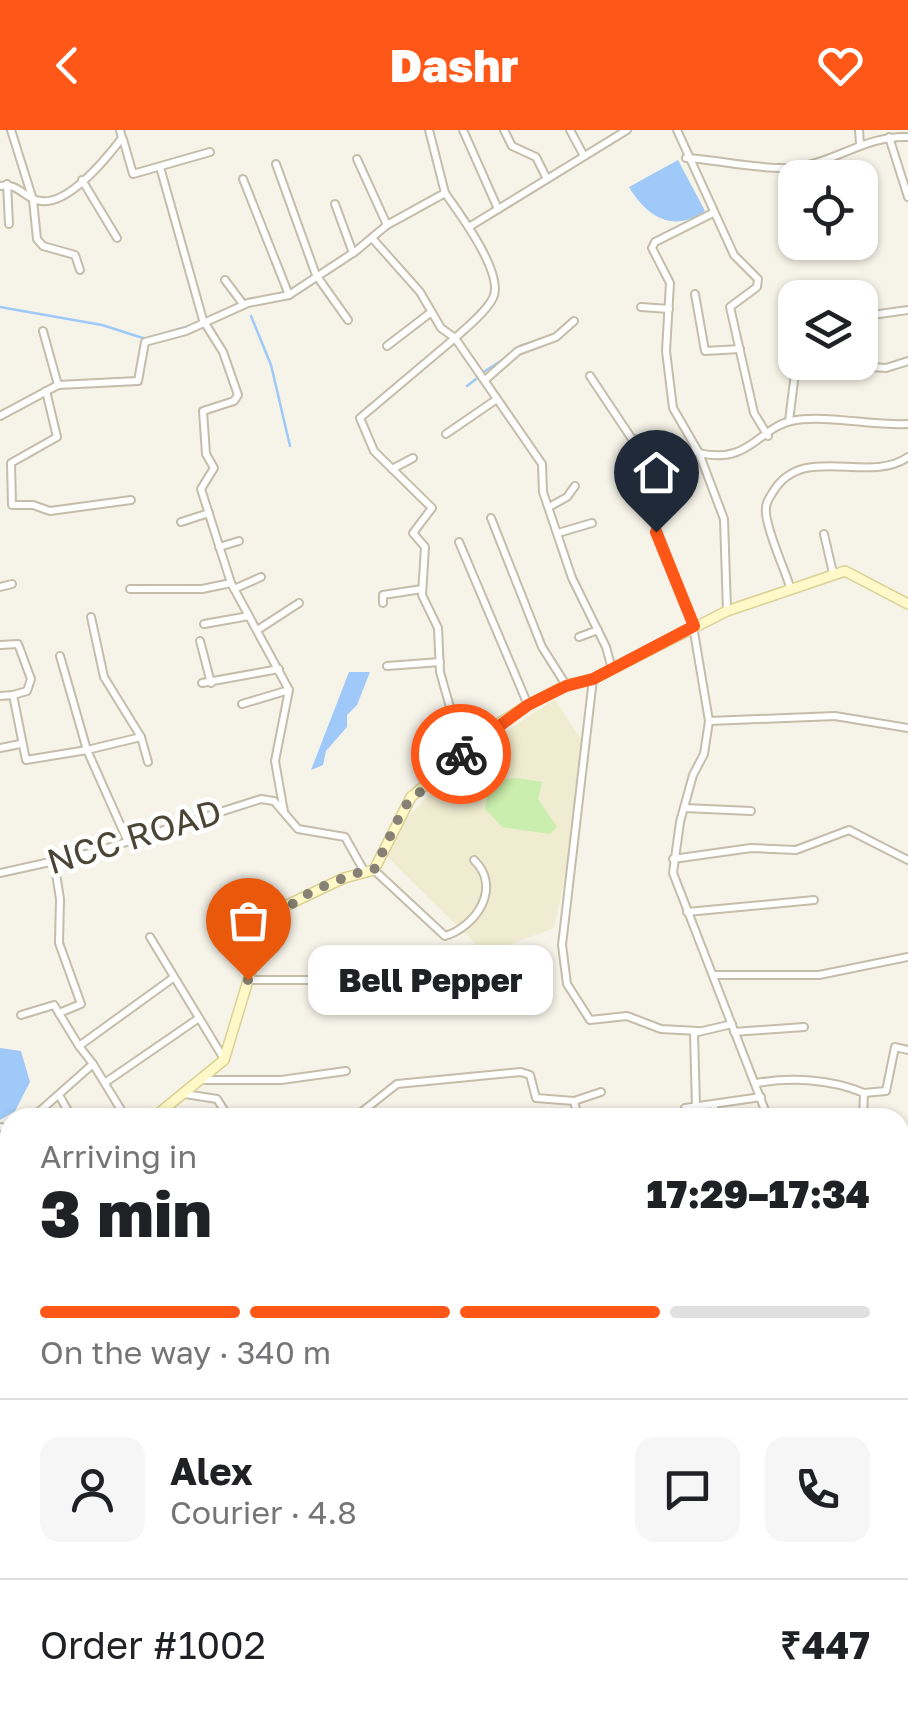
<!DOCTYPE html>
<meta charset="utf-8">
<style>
:root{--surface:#fff;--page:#f6f6f6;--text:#202124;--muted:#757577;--line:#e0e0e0;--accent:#ff5717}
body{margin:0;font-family:"Golos Text",sans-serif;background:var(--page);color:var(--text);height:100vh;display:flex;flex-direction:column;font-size:38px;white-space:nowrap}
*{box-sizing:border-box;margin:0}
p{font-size:32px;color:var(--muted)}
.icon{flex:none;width:55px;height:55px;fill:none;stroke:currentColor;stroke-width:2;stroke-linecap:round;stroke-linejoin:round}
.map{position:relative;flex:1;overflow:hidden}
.sheet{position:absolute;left:0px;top:978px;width:910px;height:622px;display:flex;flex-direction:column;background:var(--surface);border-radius:30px 30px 0 0;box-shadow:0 2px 8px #0004}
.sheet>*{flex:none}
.controls{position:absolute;left:778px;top:30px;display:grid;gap:20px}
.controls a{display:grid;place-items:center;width:100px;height:100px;border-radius:20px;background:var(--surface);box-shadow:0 2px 8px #0004;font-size:50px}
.pin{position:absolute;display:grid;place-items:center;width:85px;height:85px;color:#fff;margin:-102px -42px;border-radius:50% 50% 50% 0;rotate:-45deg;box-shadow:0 0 10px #0007}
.pin .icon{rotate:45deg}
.courier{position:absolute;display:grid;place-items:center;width:100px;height:100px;margin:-50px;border:8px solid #ff5717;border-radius:50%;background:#fff;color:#222;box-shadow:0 2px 12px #0007}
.bubble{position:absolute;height:70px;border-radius:20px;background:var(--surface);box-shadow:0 2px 8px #0004;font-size:32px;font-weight:800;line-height:70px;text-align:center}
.headline em{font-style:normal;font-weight:800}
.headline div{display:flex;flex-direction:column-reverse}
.headline{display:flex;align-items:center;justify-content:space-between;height:170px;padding:0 40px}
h1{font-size:65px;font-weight:800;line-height:75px}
.bar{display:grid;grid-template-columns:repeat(4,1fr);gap:15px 10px;align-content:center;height:120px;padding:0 40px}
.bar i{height:12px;border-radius:8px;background:var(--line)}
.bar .selected{background:var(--accent)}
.bar p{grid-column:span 4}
.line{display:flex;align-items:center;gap:25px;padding:0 40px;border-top:2px solid var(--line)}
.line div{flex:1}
.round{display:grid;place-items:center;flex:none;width:105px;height:105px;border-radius:20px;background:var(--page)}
header{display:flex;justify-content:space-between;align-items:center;height:130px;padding:0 40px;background:var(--accent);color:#fff;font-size:45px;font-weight:800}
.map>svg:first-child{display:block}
.education{fill:#f0ecd1}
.green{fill:#c9eead}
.water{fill:#9fc9f8}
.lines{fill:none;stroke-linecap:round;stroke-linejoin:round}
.stream{stroke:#9fc9f8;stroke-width:2.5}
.minor-casing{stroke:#c3bdaa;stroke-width:10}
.secondary-casing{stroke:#dbd194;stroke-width:12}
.minor{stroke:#fff;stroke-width:6}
.secondary{stroke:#fff9ca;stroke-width:9}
.done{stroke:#878275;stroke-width:10;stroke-dasharray:0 18}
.route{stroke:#ff5717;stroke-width:12}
.labels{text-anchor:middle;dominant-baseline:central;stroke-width:9;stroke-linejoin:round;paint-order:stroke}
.street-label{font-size:35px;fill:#4b4536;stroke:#fff}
</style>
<header><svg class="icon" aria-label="back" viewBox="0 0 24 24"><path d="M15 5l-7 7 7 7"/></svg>Dashr<svg class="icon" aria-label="heart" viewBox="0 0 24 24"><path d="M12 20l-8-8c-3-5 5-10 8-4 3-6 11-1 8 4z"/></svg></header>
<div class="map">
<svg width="908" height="1598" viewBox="0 0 908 1598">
<rect width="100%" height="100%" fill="#f6f4e9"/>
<!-- education -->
<path class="education" d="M555,569L583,612L573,712L554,798L486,824L378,718L465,628Z"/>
<!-- green -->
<path class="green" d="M518,648L542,652L538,669L557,697L550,704L502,697L485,679L490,651Z"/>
<!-- water -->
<g class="water">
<path d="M678,30L705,81C673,104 646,86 629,57Z"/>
<path d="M349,542H370L357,575L347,585V597L326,621L323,635L311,640Z"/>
<path d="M0,918L21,921L30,952L15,981L0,990Z"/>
</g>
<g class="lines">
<!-- stream -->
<g class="stream">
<path d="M0,177L102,195L146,209L189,196"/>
<path d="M251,186L271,235L290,316"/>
<path d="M520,216L536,211"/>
<path d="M485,241L512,224"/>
<path d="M467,256L476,249"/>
</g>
<defs>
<g id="minor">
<path d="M11,0L33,70L37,109L43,116L75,125L80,140"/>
<path d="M463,0L498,79"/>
<path d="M504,0L512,16L536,27L547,49"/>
<path d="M570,0L584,26"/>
<path d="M677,0L734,125L758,149L757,157L730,177L754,283L768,306"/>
<path d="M859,0L860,14"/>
<path d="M889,7L908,67"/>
<path d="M123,9L133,44L210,22"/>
<path d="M686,28C719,30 755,39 788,38C831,36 864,5 908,7"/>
<path d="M357,29L387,95"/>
<path d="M276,34L316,145L348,190"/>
<path d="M160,37L203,190L223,222L238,265L234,271L203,281L206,324L214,338L201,359L231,453L289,560L275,631L284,682"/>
<path d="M243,49L289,165"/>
<path d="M82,50L117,108"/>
<path d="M7,54L9,94"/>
<path d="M0,56C17,53 22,65 36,70C65,80 106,29 122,8L120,0"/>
<path d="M445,63C459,83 505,144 493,168C485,183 467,197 455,208L542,334L543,362L572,448L606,517L612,539"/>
<path d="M335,74L353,123"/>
<path d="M469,97L627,0"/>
<path d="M372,108L420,162L441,198L455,208L360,288L374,321L432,378L413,403L425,417L422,465L438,498L440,542L463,623"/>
<path d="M225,150L243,174"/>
<path d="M695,164L705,221L740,219"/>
<path d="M641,177L669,179"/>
<path d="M872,185L908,180"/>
<path d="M387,216L430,183"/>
<path d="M854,236L886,238L908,231"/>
<path d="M590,246L632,309L670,312L698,323"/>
<path d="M485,250L518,221L556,207L574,191"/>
<path d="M58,255L138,251L145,212L186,201L248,173L289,165L356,121L387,95L445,63L429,0"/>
<path d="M46,261L57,307L11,333L12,375H33L50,381L131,370"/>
<path d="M0,286L58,255L43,201"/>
<path d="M789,291L795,243L808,232"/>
<path d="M446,304L497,269"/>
<path d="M655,312L627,320L693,496L709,591L835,586L908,598"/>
<path d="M699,323L673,278L666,221L670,153L652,118L655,112L713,83"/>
<path d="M392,339L413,328"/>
<path d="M549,377L567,367L575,356"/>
<path d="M491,388L542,517L566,555"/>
<path d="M181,392L209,383"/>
<path d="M558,403L592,393"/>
<path d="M824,404L833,443"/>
<path d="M459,412L528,575"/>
<path d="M219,417L239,411"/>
<path d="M0,457L12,454"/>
<path d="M790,457C783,434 769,407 766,384C765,374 768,370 773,362C803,312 868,355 908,327"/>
<path d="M130,459H202L231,453"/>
<path d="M234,459L261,447"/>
<path d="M383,473V465L422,459"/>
<path d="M727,481L724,389L699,323C749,335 759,298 791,291C824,284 872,296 908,294"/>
<path d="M91,487L104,547L141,607L148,632"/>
<path d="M204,494L249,486"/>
<path d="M259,499L299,473"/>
<path d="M579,507L598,500"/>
<path d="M200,511L211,553"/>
<path d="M0,515L18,514L31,549L27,561L13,565L26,630L87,620L128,712"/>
<path d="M60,526L87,620L141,607"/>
<path d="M387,536L440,532"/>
<path d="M593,549L562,815L567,854L590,890L627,886L661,899L698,901"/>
<path d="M202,553L279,539"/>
<path d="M0,566L13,565"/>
<path d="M242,574L289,560"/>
<path d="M709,591L704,624L693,645L680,692L673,743L768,988"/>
<path d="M0,618L20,614"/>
<path d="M684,678L751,681"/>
<path d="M673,729L751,718L796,720L849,700L908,730"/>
<path d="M54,731L60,769L59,813L81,874L59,883"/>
<path d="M374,740L445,806C477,796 502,757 474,730"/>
<path d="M0,743L95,722L261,669L274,671L298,699L345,707L364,741"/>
<path d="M687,782L814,770"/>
<path d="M150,807L224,929"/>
<path d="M715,845H819L908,827"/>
<path d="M248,850H321L323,875"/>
<path d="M21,885L54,875L79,916"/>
<path d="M734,902L804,897"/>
<path d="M93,934L79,916L173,848"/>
<path d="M202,950H281L346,941"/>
<path d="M106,952L199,888"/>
<path d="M757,953C791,947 831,949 864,963L863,988"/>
<path d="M864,963L886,961L895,917L908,920"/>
<path d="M185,964L217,969L229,988"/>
<path d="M59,965L72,988"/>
<path d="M574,971L601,962"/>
<path d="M696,977L694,903L732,894"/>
<path d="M685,978L761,967"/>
<path d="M32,988L93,934L126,988"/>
<path d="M354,988L397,954L521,942L530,945L536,968L574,971L578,988"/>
<path d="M713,988L714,975"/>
<path d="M0,997L10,999"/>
<path d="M900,1018L908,1019"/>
<path d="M900,1358L908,1408"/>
<path d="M900,1454L908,1451"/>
<path d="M900,1511V1598"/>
<path d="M0,1584L10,1577"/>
<path d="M140,1590L143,1598"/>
<path d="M310,1590V1598"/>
<path d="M405,1590V1598"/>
<path d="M503,1590L505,1598"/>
<path d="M706,1590L707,1598"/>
<path d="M0,1591L10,1589"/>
<path d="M245,1598L267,1594L275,1598"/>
<path d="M346,1598V1590"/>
<path d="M475,1598V1590"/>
<path d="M620,1598L621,1590"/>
</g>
<g id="secondary">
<path d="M153,988L224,930L256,824L285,776L344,748L374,740L411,667L495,596L528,575L566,555L593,549L727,481L845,441L908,474"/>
<path d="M0,1208L10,1194"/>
<path d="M0,1338L10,1352"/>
<path d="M0,1572L10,1556"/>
</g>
</defs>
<!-- minor casing -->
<use href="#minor" class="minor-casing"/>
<!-- secondary casing -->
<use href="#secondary" class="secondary-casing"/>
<!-- minor -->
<use href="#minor" class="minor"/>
<!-- secondary -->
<use href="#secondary" class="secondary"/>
</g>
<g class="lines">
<!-- done -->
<path class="done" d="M248,850C265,798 278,775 329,754C344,748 358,741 374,740L404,677L461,624"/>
<!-- route -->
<path class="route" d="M461,624L528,575L566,556L593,549L694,496L656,402"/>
</g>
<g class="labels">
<!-- street labels -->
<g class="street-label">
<text transform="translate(134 706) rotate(-17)">NCC ROAD</text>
</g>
</g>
</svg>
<div class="controls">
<a><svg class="icon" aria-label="locate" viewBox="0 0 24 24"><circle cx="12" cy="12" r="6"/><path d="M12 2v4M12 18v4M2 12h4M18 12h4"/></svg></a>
<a><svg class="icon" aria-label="layers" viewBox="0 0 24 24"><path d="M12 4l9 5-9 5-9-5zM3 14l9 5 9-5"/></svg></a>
</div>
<div class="pin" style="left:248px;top:850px;background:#ea580c"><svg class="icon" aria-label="bag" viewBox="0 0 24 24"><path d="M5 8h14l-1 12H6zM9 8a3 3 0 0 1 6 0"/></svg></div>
<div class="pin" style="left:656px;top:402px;background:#1f2937"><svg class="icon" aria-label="home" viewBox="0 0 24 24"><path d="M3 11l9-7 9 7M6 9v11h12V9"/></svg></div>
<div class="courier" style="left:461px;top:624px"><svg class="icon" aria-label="bike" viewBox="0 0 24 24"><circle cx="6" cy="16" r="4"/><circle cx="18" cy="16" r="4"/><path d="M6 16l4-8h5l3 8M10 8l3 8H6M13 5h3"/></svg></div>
<div class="bubble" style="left:308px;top:815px;width:245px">Bell Pepper</div>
<section class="sheet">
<div class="headline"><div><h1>3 min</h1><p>Arriving in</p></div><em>17:29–17:34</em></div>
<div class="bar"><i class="selected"></i><i class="selected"></i><i class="selected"></i><i></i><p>On the way · 340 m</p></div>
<div class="line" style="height:180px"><a class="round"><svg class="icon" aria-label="person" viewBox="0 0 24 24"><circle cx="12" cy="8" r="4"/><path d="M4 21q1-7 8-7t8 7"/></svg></a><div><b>Alex</b><p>Courier · 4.8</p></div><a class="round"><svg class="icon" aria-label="chat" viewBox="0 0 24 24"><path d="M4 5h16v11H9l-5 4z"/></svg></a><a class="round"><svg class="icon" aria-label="phone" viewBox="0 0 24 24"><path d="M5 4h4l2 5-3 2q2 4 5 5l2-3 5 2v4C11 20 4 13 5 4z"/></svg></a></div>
<div class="line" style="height:130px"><div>Order #1002</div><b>₹447</b></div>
</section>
</div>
